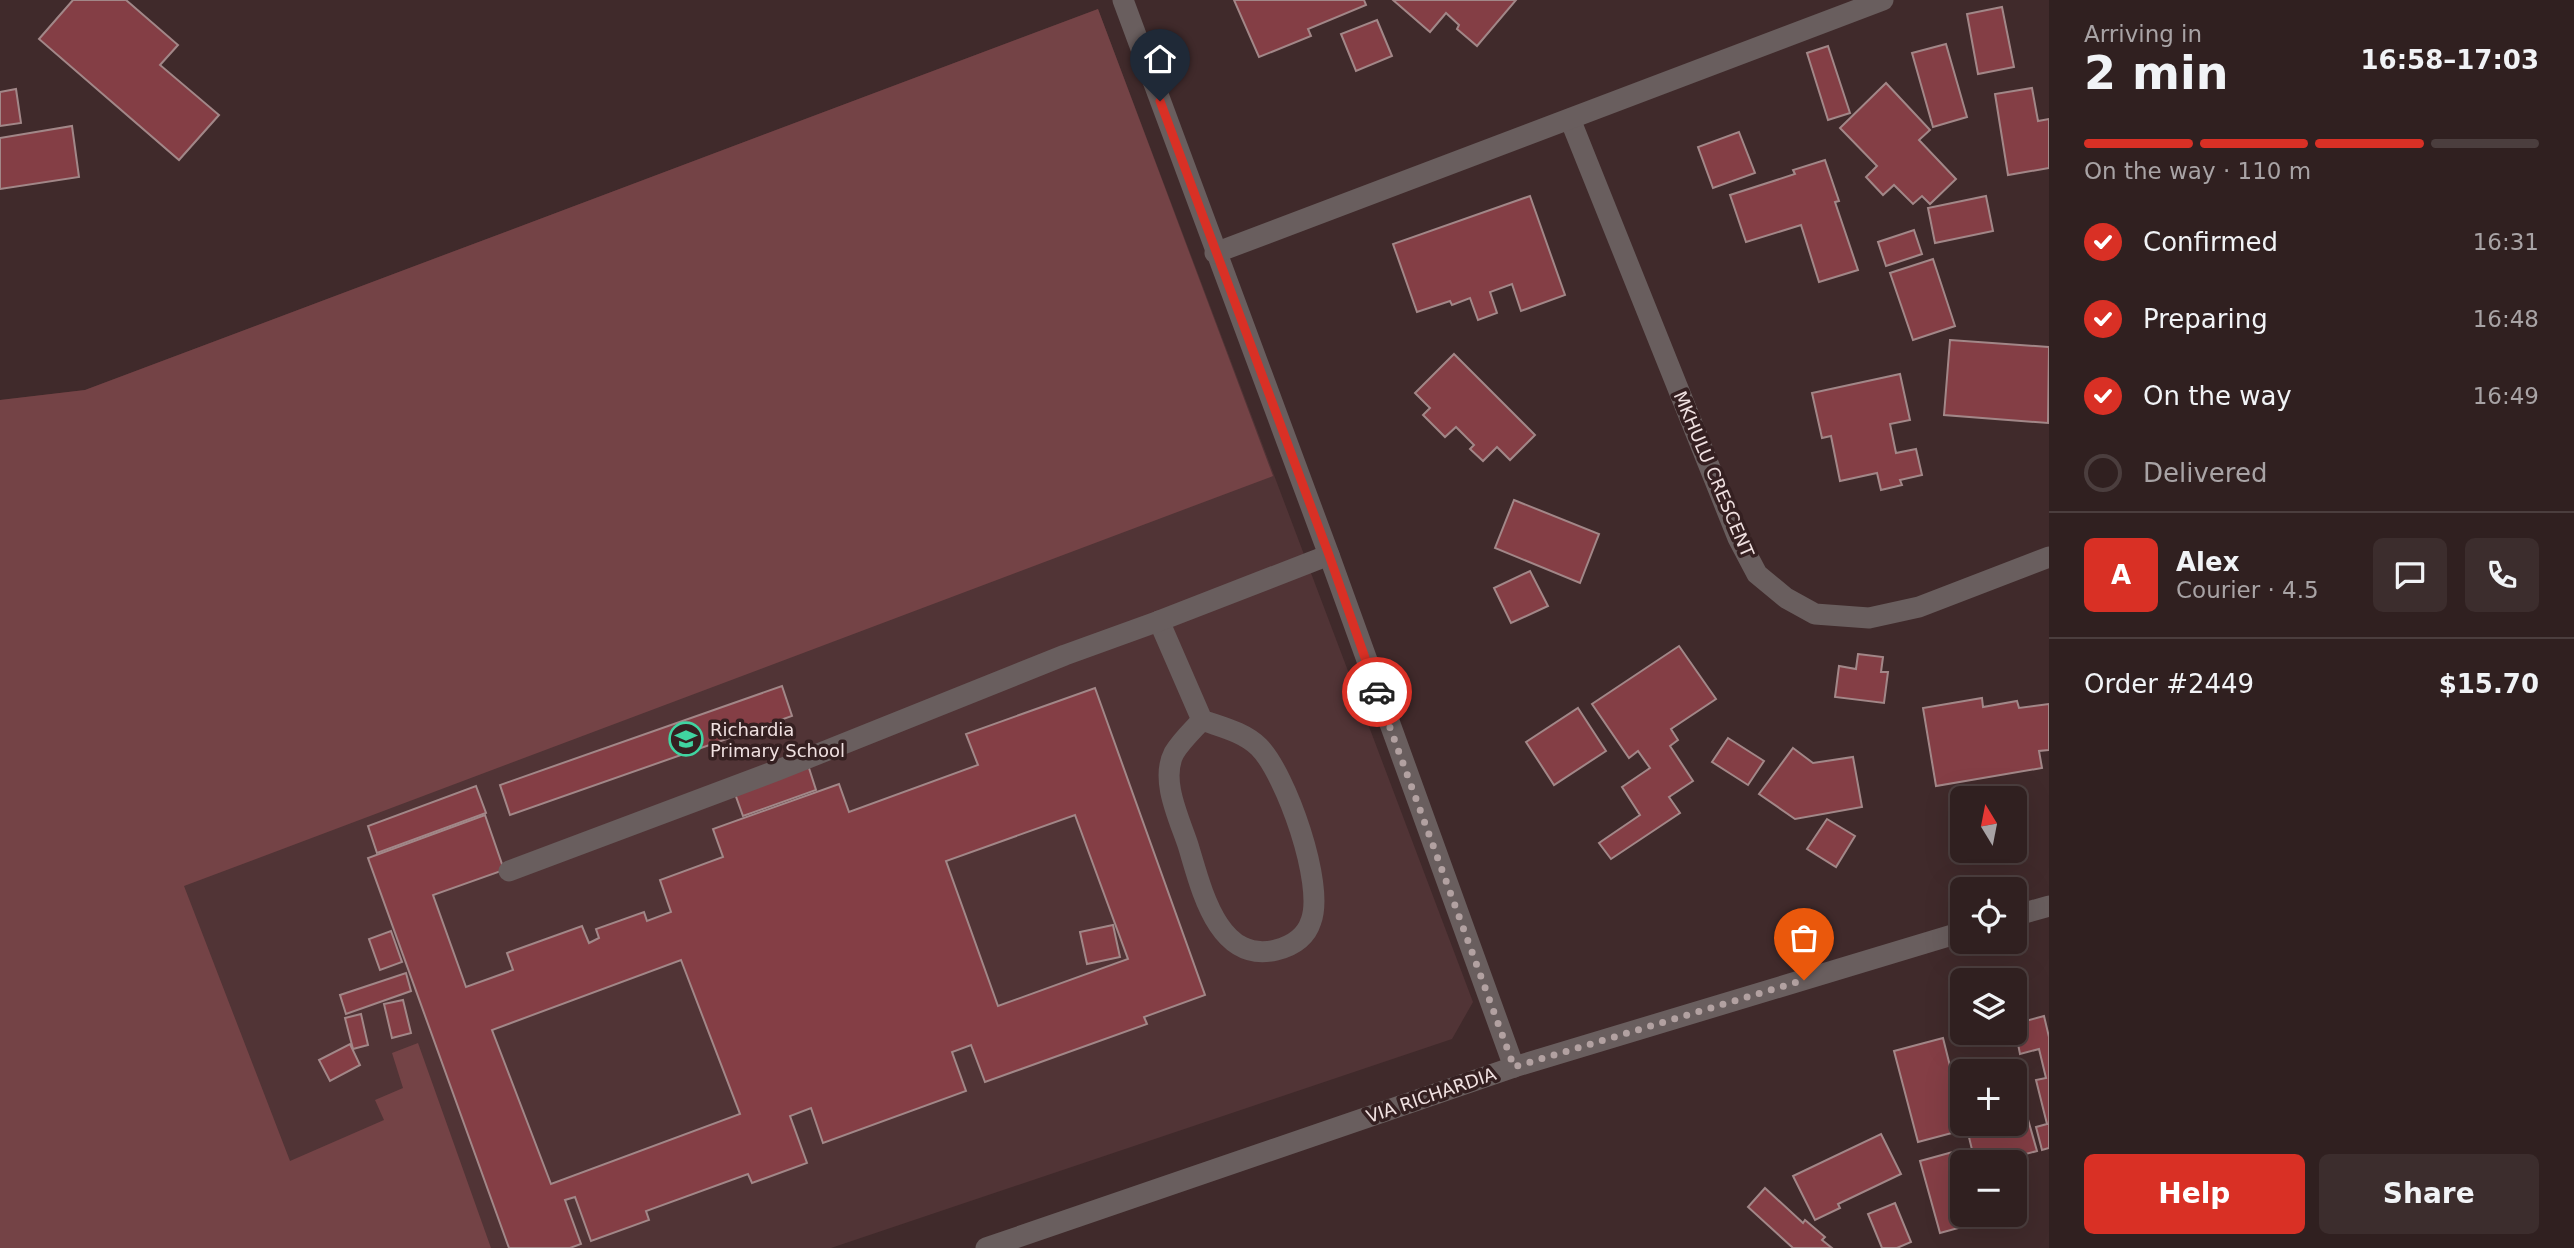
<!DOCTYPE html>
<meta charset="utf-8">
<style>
:root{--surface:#302020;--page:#3c2d2d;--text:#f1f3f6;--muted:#a8a3a5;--line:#4b3e3e;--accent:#d93025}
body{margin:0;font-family:"DejaVu Sans",sans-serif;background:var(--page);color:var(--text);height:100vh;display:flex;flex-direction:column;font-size:26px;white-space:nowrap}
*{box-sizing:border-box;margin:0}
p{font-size:23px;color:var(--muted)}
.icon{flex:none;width:38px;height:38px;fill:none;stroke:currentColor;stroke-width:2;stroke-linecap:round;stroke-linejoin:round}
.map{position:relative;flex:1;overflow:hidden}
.panel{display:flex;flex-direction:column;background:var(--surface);width:525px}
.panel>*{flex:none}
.needle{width:46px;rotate:350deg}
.buttons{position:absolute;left:1950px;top:786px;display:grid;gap:14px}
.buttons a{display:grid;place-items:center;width:77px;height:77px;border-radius:10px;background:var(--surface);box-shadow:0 7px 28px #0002,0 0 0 2px var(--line);font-size:35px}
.pin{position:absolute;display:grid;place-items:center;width:60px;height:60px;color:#fff;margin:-72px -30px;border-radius:50% 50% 50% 0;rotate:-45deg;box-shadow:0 0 7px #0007}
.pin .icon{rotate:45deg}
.courier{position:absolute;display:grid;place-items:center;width:70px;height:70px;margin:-35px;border:5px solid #d93025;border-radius:50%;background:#fff;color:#222;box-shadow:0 2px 9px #0007}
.head em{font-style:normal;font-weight:600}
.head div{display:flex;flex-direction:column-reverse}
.head{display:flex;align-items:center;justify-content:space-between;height:119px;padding:0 35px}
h1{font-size:46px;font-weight:600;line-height:52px}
.bar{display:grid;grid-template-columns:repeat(4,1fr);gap:10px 7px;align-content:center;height:84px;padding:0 35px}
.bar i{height:9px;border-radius:5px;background:var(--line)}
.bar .selected{background:var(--accent)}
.bar p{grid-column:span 4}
.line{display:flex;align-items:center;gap:18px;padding:0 35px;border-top:2px solid var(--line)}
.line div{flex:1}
.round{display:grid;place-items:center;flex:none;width:74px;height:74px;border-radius:10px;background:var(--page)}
ol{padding:0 35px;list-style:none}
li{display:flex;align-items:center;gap:21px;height:77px}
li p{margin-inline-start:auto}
li .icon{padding:7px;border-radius:50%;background:var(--accent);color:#fff;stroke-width:4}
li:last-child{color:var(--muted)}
li i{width:38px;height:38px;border:4px solid var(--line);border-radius:50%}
.primary-button{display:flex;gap:14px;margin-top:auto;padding:14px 35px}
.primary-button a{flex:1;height:80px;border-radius:10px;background:var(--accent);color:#fff;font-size:28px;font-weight:600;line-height:80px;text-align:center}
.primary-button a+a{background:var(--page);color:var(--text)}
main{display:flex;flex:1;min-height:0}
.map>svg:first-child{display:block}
.built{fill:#513436}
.green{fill:#744346}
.building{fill:#843e45;stroke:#a28788;stroke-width:2;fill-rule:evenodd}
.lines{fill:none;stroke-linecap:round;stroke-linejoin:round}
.minor{stroke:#695e5e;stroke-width:21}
.done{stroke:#b2a1a1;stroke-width:7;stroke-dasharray:0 12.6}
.route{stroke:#d93025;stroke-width:9}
.labels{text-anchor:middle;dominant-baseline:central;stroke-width:7;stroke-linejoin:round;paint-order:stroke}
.street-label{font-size:18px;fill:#f0e1e1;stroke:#352021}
.poi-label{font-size:18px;fill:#f0e1e1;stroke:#352021;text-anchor:start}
</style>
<main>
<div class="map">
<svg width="2049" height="1248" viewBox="0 0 2049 1248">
<rect width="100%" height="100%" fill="#402a2b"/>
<!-- built -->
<path class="built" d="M1098,9L1473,1002L1452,1039L831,1248H0V400L85,390Z"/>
<!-- green -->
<path class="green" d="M1098,9L1273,476L184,886L290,1161L384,1120L375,1100L403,1088L392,1053L418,1043L491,1248H0V400L85,390Z"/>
<!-- building -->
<g class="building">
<path d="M73,0H126L178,45L160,65L219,115L179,160L39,39Z"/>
<path d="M1234,0H1364L1366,5L1308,29L1311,36L1259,57Z"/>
<path d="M1393,0H1516L1477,46L1457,29L1459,25L1446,13L1430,32Z"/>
<path d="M2002,7L2014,67L1978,74L1967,14Z"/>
<path d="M1377,20L1392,56L1356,71L1341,34Z"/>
<path d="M1946,44L1967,117L1933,127L1912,53Z"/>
<path d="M1828,46L1850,113L1828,120L1807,53Z"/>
<path d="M1886,83L1930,130L1919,140L1956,179L1930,204L1922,196L1913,204L1894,185L1883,195L1866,177L1877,166L1840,128Z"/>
<path d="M2032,88L2038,121L2049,119V168L2008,175L1995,94Z"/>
<path d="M16,89L21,123L0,126V92Z"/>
<path d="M72,126L79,177L0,189V138Z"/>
<path d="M1739,132L1755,173L1713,188L1698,147Z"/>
<path d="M1825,160L1839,201L1835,202L1858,270L1819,282L1801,225L1746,242L1730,195L1795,174L1793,170Z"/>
<path d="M1530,196L1565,295L1521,311L1512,284L1490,292L1497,313L1478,320L1470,298L1452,305L1450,301L1417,312L1393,244Z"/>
<path d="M1986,196L1993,231L1935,243L1928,208Z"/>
<path d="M1914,230L1922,254L1886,266L1878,242Z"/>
<path d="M1933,259L1955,326L1913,340L1890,273Z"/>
<path d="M1950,340L2049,347L2048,423L1944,415Z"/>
<path d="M1454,354L1535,435L1510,460L1497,447L1483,461L1470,449L1474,445L1456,427L1445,437L1423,415L1430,408L1415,393Z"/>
<path d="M1900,374L1910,420L1890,424L1896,453L1916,449L1922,475L1900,480L1902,485L1881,490L1877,473L1840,481L1831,436L1822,438L1812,393Z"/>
<path d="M1514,500L1599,534L1580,583L1495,548Z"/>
<path d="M1530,571L1548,606L1511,623L1494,588Z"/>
<path d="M1679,646L1716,699L1671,729L1678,740L1670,746L1693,781L1669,797L1680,813L1611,859L1599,843L1640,815L1622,787L1650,768L1638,751L1629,758L1592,704Z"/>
<path d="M1858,654L1883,657L1881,672H1888L1884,703L1835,697L1839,666L1856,669Z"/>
<path d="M782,686L792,716L510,815L500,785Z"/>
<path d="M1095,688L1205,995L1144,1017L1147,1024L985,1082L971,1045L952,1052L966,1091L823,1143L811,1108L790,1116L807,1163L752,1183L748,1174L646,1211L649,1220L591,1241L575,1197L565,1200L581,1244L570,1248H509L368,858L485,815L504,870L433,895L466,987L513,970L507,953L582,926L589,943L599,938L596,929L644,912L647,921L671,912L660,880L723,857L713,829L839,784L849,812L978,765L966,734ZM1075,815L1128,959L998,1006L946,861ZM681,960L740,1114L551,1184L492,1030Z"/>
<path d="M1982,698L1983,707L2017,701L2019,708L2049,704V750L2039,751L2042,768L1936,786L1923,708Z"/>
<path d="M1578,708L1606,751L1554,785L1526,742Z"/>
<path d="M1728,738L1764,761L1748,785L1712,762Z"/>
<path d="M1793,748L1813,763L1853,757L1862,807L1795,819L1759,794Z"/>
<path d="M808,765L816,790L743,816L734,791Z"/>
<path d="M476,786L486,813L377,853L368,826Z"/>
<path d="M1827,819L1855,836L1836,867L1807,849Z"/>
<path d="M1113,925L1120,957L1087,964L1080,932Z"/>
<path d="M391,931L402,962L380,970L369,939Z"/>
<path d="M406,973L411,991L346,1014L340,995Z"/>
<path d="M403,1000L411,1033L392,1038L384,1004Z"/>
<path d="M361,1014L368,1045L353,1049L345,1018Z"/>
<path d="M2044,1016L2049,1037V1148L2042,1150L2036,1127L2047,1124L2036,1080L2046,1078L2039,1049L2020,1054L2014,1024Z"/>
<path d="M1943,1038L1953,1078L1962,1076V1124H2014V1112L2016,1119L2027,1116L2037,1151L1996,1162H1975L1967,1129L1918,1142L1894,1051Z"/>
<path d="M350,1044L360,1065L330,1081L319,1060Z"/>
<path d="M1881,1134L1901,1174L1838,1204L1840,1208L1815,1220L1793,1176Z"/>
<path d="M1960,1150L1963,1162L1962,1214H1978L1980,1222L1940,1233L1920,1161Z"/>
<path d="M1765,1188L1803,1223L1805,1220L1825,1237L1822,1240L1832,1248H1793L1748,1207Z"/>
<path d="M1895,1203L1911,1242L1897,1248H1882L1868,1214Z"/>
</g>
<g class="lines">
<!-- minor -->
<g class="minor">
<path d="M1123,0L1329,555L1514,1067"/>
<path d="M1570,119L1738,538L1757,574L1786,598L1815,614L1869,618L1919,607L2049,557"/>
<path d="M1215,253L1883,0"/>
<path d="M1159,621L1202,720C1221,727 1244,732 1259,747C1286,774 1325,885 1311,921C1306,937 1292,946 1276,950C1217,964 1201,887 1188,845C1179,818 1160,780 1174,753C1181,741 1193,730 1202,720"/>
<path d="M509,871L778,770L1065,655L1159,621L1329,555"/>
<path d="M2014,916L2049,906"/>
<path d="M986,1248L1514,1067L1962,932"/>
</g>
</g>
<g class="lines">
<!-- done -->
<path class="done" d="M1377,692L1514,1067L1804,980"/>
<!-- route -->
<path class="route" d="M1160,101L1329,555L1377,692"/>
</g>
<!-- icons -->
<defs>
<symbol id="school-ring" viewBox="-11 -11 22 22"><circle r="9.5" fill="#352021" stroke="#40d4a1" stroke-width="1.5"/><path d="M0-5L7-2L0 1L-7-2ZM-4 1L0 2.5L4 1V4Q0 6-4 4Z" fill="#40d4a1"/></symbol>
</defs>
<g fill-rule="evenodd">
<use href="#school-ring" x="667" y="720" width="38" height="38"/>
</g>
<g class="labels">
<!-- street labels -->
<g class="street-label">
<text transform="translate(1714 474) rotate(67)">MKHULU CRESCENT</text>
<text transform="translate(1431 1095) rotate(-19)">VIA RICHARDIA</text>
</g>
<!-- poi labels -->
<g class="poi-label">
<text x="710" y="729">Richardia<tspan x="710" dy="21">Primary School</tspan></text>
</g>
</g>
</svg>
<div class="buttons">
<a><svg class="needle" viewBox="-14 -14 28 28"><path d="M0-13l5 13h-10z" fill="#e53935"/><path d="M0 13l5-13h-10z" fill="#a8a3a5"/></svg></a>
<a><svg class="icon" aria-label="locate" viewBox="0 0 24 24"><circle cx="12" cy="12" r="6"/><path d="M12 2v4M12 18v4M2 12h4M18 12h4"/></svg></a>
<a><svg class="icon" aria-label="layers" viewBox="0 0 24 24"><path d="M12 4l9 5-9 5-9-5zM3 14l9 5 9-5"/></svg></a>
<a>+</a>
<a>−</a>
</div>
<div class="pin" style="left:1804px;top:980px;background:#ea580c"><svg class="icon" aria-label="bag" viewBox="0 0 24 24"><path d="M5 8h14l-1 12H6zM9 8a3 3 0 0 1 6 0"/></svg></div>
<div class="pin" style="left:1160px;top:101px;background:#1f2937"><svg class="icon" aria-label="home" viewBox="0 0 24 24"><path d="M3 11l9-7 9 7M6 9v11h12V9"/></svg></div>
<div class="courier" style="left:1377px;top:692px"><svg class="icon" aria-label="car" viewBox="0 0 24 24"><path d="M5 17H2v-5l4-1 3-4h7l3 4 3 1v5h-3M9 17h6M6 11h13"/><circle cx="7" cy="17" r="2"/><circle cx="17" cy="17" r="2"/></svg></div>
</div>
<section class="panel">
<div class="head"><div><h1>2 min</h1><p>Arriving in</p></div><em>16:58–17:03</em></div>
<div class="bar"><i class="selected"></i><i class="selected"></i><i class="selected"></i><i></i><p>On the way · 110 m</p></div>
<ol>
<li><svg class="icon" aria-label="check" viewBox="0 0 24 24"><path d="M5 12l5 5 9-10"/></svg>Confirmed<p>16:31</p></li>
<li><svg class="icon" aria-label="check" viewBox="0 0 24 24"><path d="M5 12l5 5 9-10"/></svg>Preparing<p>16:48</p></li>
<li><svg class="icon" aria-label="check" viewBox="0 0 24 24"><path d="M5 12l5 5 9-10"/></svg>On the way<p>16:49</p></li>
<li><i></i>Delivered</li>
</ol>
<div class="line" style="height:126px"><b class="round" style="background:var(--accent);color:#fff">A</b><div><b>Alex</b><p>Courier · 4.5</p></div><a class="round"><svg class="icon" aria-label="chat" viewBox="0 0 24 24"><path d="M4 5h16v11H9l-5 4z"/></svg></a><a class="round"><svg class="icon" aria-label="phone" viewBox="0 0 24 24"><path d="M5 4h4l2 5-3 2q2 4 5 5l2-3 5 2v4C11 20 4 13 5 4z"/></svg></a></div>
<div class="line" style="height:91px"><div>Order #2449</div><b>$15.70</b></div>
<div class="primary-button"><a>Help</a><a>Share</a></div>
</section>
</main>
